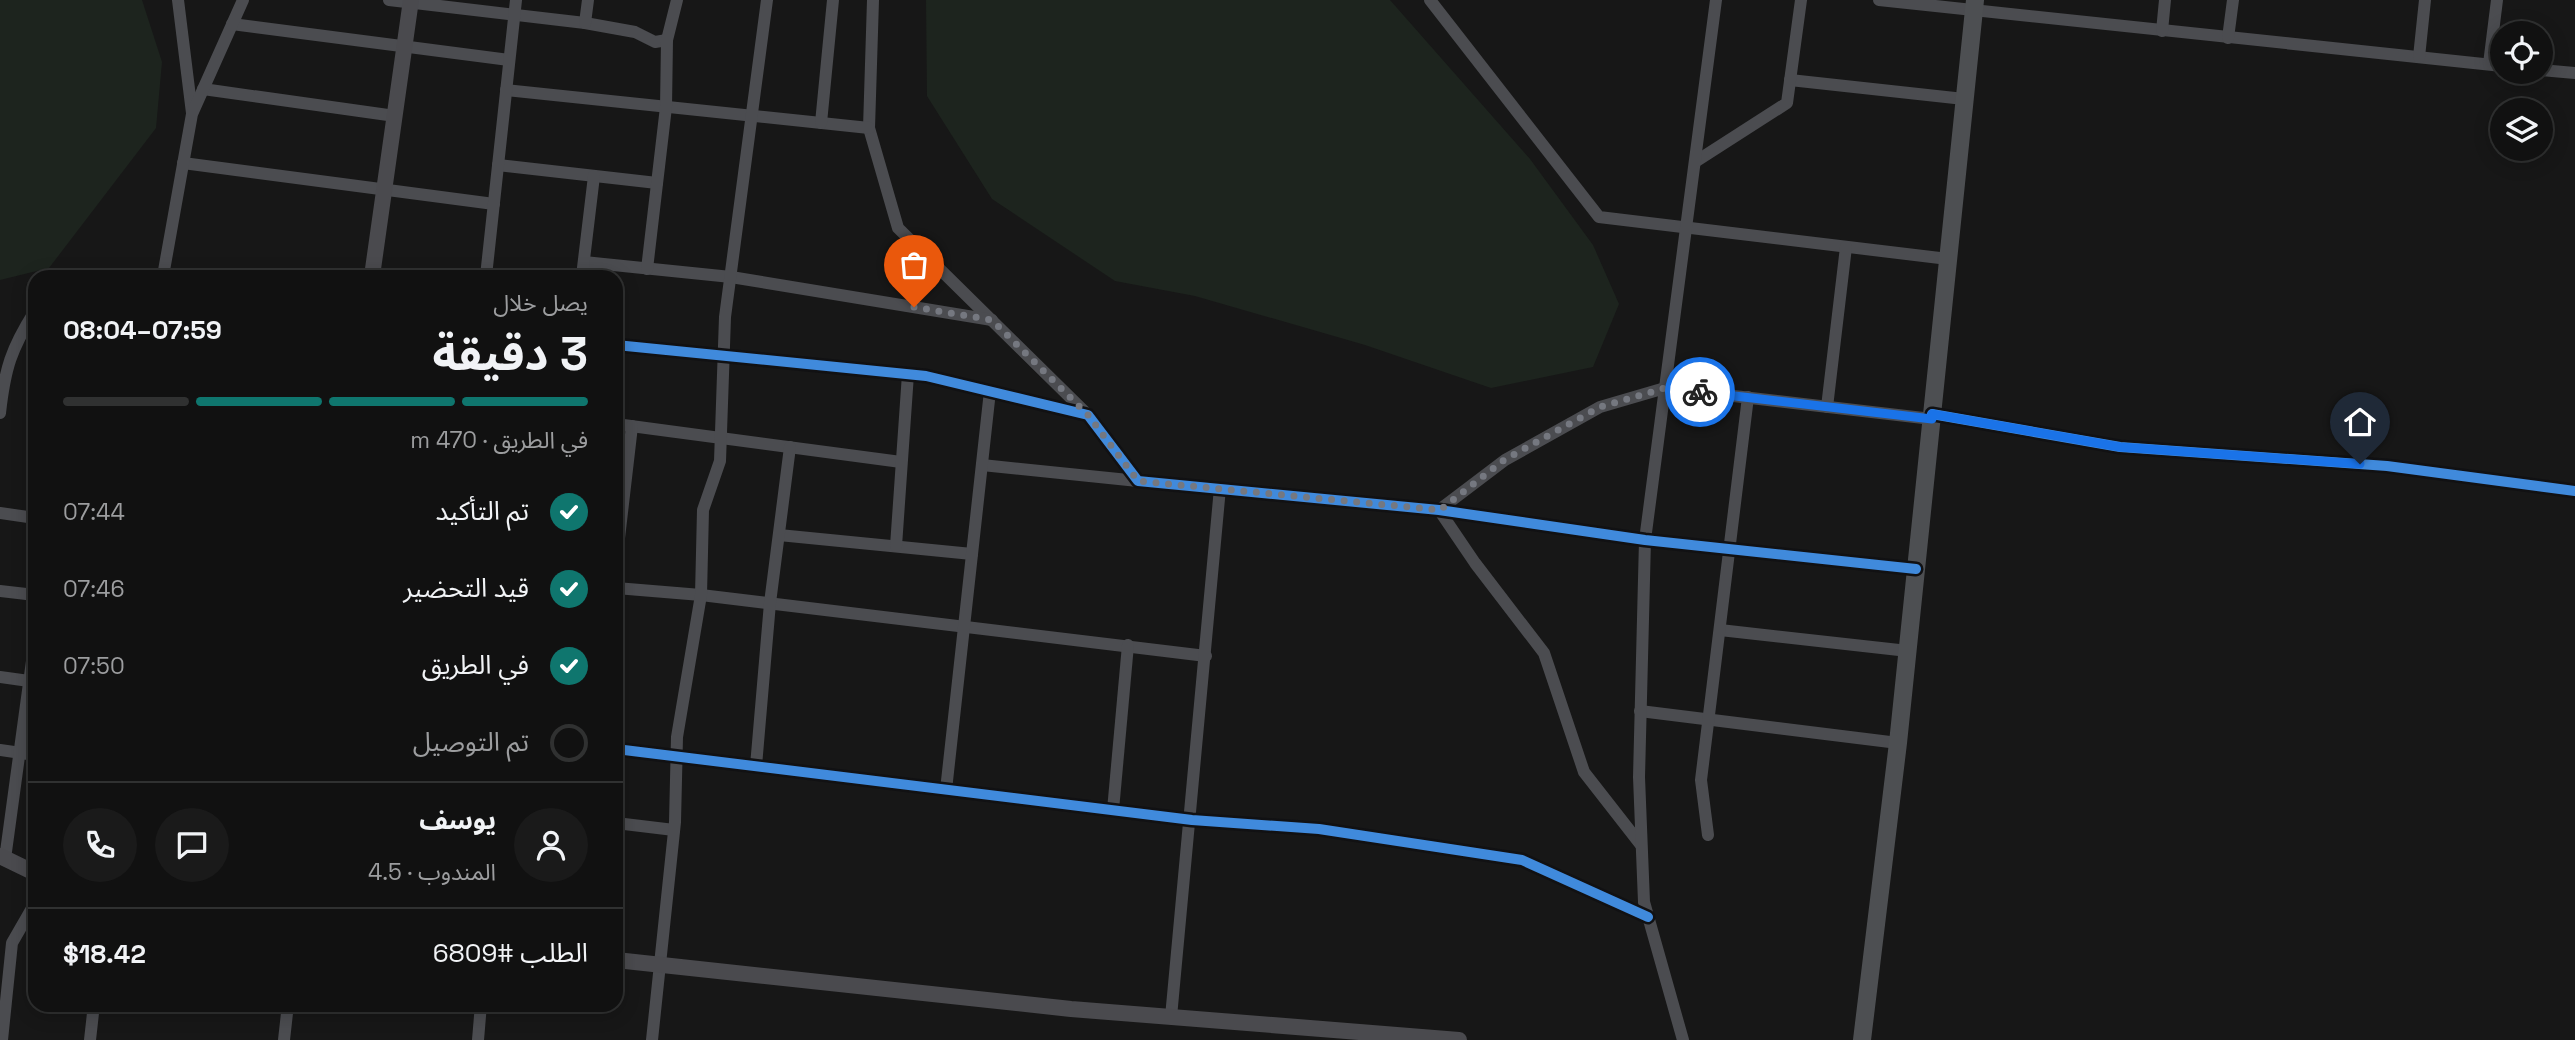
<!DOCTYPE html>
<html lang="ar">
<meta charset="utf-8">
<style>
:root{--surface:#111;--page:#1a1a1a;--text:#f1f3f6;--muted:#9c9d9f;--line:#303131;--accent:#0f766e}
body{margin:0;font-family:"Space Grotesk","Noto Sans Arabic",sans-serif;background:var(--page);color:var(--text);direction:rtl;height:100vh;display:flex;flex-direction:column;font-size:26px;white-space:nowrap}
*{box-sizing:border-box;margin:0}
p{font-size:23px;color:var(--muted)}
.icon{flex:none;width:38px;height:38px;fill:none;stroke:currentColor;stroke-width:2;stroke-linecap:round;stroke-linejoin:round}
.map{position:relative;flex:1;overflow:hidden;direction:ltr}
.details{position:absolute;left:28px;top:270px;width:595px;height:742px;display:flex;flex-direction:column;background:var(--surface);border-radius:21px;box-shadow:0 4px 18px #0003,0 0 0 2px var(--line);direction:rtl}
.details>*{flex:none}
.tools{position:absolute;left:2490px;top:21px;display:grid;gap:14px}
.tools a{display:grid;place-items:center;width:63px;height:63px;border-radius:50%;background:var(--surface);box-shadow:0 4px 18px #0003,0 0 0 2px var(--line);font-size:35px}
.pin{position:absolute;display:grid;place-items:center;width:60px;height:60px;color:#fff;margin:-72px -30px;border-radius:50% 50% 50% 0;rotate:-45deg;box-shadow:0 0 7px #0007}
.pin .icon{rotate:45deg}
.courier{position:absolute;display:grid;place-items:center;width:70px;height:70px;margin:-35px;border:5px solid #1a73e8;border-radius:50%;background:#fff;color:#222;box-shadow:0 2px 9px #0007}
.head em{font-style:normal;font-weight:700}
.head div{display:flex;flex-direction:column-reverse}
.head{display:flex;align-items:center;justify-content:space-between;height:119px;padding:0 35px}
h1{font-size:46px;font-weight:700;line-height:52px}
.bar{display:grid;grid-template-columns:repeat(4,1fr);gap:10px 7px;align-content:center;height:84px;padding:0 35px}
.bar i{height:9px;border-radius:5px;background:var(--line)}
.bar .current{background:var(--accent)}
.bar p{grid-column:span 4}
.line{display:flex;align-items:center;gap:18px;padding:0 35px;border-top:2px solid var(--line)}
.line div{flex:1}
.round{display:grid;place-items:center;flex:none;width:74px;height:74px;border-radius:37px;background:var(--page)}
ol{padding:0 35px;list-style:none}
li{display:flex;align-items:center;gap:21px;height:77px}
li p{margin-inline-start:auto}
li .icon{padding:7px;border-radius:50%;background:var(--accent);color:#fff;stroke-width:4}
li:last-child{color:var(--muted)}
li i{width:38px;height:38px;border:4px solid var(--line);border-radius:50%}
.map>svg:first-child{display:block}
.green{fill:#1d241e}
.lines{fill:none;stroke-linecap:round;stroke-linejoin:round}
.street{stroke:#4b4c50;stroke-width:12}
.secondary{stroke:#4a4a4e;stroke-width:16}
.primary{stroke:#4d4f52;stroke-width:18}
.cycleway-casing{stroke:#111113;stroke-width:15}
.cycleway{stroke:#408adc;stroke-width:10}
.done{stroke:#757880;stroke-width:7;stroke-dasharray:0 12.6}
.route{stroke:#1a73e8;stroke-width:9}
</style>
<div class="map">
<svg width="2575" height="1040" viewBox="0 0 2575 1040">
<rect width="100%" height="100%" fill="#171717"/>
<!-- green -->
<g class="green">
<path d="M0,0H142L162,62L156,128L49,268L0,280Z"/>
<path d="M926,0H1390L1530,159L1593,245L1619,304L1593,367L1491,388L1365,345L1195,296L1115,281L992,199L927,96Z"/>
</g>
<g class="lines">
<!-- street -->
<g class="street">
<path d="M178,0L192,113"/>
<path d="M389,0L585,23L635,32L655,42L667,40"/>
<path d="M873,0L869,128L898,228L1087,414"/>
<path d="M1430,0L1599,217L1948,259"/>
<path d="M1879,0L2502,66"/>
<path d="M585,23L588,0"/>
<path d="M232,24L509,60"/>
<path d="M2162,31L2165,0"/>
<path d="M2228,38L2233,0"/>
<path d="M2419,57L2425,0"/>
<path d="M2489,64L2497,0"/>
<path d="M2541,70L2575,73"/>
<path d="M1790,80L1964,99"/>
<path d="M203,89L395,116"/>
<path d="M506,90L869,128"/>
<path d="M821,123L833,0"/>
<path d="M1695,162L1787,103L1801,0"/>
<path d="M183,163L494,204"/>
<path d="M498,165L657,183"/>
<path d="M584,262L731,277L992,320"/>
<path d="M647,269L666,107L667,40L677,0"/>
<path d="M163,276L192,114L243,0"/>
<path d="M486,276L516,0"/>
<path d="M582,276L594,176"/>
<path d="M616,345L926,376L1088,415L1138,481L1439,510L1645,540L1916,569"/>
<path d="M1827,407L1846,247"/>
<path d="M0,413C5,368 11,349 35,311"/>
<path d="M1932,414L2120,447L2387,466L2575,491"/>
<path d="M616,424L901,462"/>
<path d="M982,465L1138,481"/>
<path d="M0,513L35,518"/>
<path d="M779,535L972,554"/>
<path d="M896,546L908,374"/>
<path d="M616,564L632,426"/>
<path d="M616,588L701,595L1206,656"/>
<path d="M0,591L35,595"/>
<path d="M1720,630L1908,651"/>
<path d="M0,677L29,681"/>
<path d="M1640,711L1898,743"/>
<path d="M616,749L1192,820L1319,829L1522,860L1648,917"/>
<path d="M0,750L35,755"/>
<path d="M756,766L770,603L790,447"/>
<path d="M946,790L990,391"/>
<path d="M1113,810L1128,645"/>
<path d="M616,823L674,830"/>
<path d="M1708,835L1701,780L1748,397"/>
<path d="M1641,845L1584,772L1544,653L1475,563L1439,510L1505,460L1600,407L1665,388L1932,419"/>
<path d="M5,859L35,639"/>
<path d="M1171,1017L1220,488"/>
<path d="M2,1040L12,943L35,903"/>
<path d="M90,1040L94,1004"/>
<path d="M284,1040L288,1004"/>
<path d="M478,1040L481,1004"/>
<path d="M652,1040L675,822L677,737L701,595L703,510L720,461L725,317L767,0"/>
<path d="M1683,1040L1644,902L1639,777L1645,540L1716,0"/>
</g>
<!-- secondary -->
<g class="secondary">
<path d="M372,276L411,0"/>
<path d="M0,856L35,873"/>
<path d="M616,960L1071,1009L1459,1040"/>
</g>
<!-- primary -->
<path class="primary" d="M1862,1040L1898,743L1975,0"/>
<defs>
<g id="cycleway">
<path d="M616,345L926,376L1088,415L1138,481L1439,510L1645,540L1916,569"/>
<path d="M1932,414L2120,447L2387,466L2575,491"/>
<path d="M616,749L1192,820L1319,829L1522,860L1648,917"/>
</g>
</defs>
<!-- cycleway casing -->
<use href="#cycleway" class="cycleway-casing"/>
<!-- cycleway -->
<use href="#cycleway" class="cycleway"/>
</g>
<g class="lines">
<!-- done -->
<path class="done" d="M914,307L992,320L1088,415L1138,481L1440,510L1504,460L1600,407L1665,388L1700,392"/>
<!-- route -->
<path class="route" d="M1700,392L1932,419V414L2120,447L2360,464"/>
</g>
</svg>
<div class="tools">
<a><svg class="icon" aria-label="locate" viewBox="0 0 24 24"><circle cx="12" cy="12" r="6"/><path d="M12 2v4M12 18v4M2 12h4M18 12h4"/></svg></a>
<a><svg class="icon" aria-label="layers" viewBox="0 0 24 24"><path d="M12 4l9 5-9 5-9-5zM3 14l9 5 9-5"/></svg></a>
</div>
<div class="pin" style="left:914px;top:307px;background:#ea580c"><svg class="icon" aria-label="bag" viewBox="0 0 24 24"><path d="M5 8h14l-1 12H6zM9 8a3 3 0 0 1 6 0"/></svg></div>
<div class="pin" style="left:2360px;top:464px;background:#1f2937"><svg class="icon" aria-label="home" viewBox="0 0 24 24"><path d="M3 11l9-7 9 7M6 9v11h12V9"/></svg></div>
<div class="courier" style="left:1700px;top:392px"><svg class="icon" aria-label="bike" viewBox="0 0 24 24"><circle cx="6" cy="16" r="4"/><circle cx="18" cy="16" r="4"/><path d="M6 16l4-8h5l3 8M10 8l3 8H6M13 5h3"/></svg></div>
<section class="details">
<div class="head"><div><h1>3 دقيقة</h1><p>يصل خلال</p></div><em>07:59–08:04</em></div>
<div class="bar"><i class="current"></i><i class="current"></i><i class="current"></i><i></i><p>في الطريق · 470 m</p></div>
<ol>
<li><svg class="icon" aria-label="check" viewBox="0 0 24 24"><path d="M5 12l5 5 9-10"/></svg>تم التأكيد<p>07:44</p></li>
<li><svg class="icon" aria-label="check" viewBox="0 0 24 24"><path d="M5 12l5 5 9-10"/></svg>قيد التحضير<p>07:46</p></li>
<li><svg class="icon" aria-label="check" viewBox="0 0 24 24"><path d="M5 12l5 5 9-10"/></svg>في الطريق<p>07:50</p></li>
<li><i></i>تم التوصيل</li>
</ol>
<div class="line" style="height:126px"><a class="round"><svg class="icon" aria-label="person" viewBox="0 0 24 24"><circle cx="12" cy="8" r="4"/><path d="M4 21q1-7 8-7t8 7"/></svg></a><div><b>يوسف</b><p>المندوب · 4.5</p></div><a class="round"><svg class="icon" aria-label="chat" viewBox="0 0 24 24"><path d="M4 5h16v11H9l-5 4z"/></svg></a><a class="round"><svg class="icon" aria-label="phone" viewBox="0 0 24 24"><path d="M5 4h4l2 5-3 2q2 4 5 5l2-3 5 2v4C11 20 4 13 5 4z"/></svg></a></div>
<div class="line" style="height:91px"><div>الطلب #6809</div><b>$18.42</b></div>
</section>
</div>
